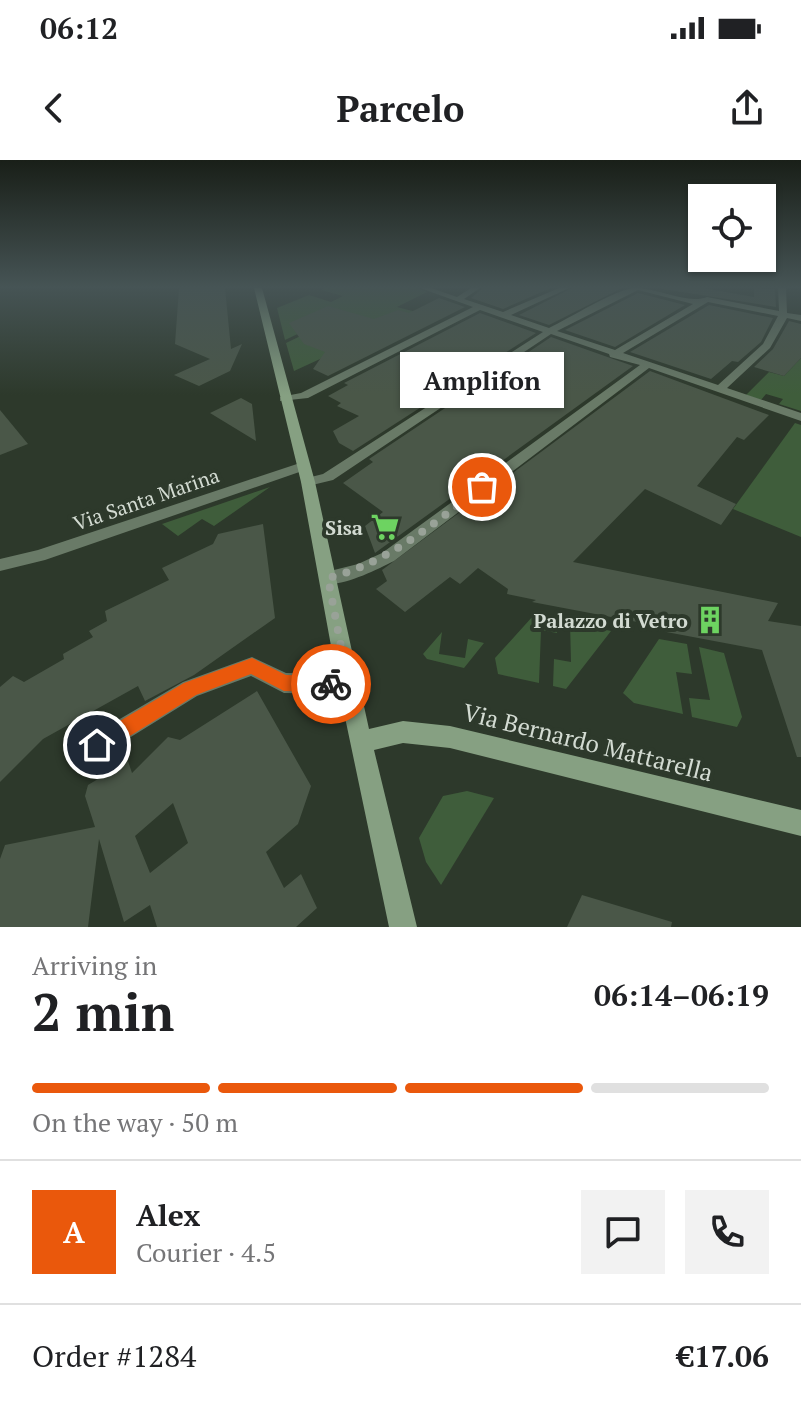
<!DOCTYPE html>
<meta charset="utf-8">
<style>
:root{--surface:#fff;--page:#f2f2f2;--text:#202124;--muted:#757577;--line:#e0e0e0;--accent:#ea580c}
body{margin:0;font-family:"PT Serif",serif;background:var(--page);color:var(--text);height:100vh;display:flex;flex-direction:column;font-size:30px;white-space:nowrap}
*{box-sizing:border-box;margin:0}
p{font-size:26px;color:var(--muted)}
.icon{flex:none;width:44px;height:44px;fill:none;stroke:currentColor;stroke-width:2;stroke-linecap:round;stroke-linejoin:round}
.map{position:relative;height:767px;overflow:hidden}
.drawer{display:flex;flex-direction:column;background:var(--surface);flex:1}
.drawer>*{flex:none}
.fabs{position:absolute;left:688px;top:24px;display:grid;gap:16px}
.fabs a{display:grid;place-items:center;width:88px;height:88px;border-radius:0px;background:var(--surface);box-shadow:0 2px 6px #0004;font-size:40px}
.pin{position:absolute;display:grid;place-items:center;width:68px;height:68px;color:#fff;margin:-34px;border:4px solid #fff;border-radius:50%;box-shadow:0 2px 8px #0007}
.courier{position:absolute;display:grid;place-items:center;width:80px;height:80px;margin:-40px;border:6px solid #ea580c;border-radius:50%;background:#fff;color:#222;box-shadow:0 2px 10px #0007}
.bubble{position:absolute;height:56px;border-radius:0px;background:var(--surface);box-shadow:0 2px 6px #0004;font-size:26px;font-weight:600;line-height:56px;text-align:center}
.head em{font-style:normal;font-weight:600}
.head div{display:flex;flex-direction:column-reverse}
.head{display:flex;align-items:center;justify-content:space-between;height:136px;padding:0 32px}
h1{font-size:52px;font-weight:600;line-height:60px}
.bar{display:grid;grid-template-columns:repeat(4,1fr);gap:12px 8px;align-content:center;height:96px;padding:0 32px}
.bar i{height:10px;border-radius:6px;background:var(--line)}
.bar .selected{background:var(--accent)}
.bar p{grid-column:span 4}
.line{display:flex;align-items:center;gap:20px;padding:0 32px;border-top:2px solid var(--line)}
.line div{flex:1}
.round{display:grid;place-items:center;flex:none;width:84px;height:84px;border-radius:0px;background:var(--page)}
.status{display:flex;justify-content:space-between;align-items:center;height:56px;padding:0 40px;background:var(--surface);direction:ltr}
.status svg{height:22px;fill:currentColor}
header{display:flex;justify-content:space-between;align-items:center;height:104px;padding:0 32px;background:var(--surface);font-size:36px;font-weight:600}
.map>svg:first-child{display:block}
.green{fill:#3f5d3b}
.building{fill:#4a5748;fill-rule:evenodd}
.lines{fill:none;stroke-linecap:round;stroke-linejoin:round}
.street{fill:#697a67;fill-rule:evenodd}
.secondary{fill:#86a082;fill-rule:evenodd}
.route{fill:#ea580c}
.done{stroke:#99a298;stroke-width:8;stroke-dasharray:0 14.4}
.labels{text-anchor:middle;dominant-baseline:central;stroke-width:8;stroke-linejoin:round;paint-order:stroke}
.street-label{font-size:20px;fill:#d3dbd2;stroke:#2d392b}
.poi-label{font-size:20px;font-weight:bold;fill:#d3dbd2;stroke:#2d392b;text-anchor:end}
.near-street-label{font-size:24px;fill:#d3dbd2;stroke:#2d392b}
</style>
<div class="status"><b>06:12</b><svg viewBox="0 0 49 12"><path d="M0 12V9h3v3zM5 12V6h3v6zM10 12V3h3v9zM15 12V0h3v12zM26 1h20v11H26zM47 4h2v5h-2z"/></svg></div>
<header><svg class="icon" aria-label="back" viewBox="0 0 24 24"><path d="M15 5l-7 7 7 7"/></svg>Parcelo<svg class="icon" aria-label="share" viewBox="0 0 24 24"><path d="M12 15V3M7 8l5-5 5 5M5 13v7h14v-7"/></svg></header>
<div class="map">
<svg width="801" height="767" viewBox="0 0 801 767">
<rect width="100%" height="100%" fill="#2d392b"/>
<!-- green -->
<g class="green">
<path d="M324,128H418L427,132L397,147L420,153L294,211L286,183L336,159L333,157L285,180L277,148L309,135L331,142L343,136L321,130Z"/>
<path d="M801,198V251L779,244L783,239L766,234L761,240L746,235L769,212L784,216Z"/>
<path d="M795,263L801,265V377L733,349Z"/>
<path d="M270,327L214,366L202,359L178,376L162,364Z"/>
<path d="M533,456L559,460L557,473L541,470L539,523L498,514L495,498Z"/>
<path d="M570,462L611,471L566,529L553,526L554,499L571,502Z"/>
<path d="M442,472L439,494L465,498L468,479L484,483L464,508L427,499L423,494Z"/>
<path d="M659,479L687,484L692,514L676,512L683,554L634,543L623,533Z"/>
<path d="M699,487L724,493L742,557L737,567L692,557L689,538L710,540Z"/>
<path d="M467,631L494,638L441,725L426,702L419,678L443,636Z"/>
</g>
<!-- building -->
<g class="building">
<path d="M179,128H225L231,189L242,184L230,211L199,226L174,215L210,199L175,184Z"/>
<path d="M483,128H551L503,149L471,138Z"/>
<path d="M572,128H622L549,165L519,155Z"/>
<path d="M657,128H703L754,137V128L775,129L776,147Z"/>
<path d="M638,133L685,145L615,187L565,170Z"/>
<path d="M439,138L465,147L328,216L313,209L325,192L304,184L289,163L328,146L374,159L398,150L409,153Z"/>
<path d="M709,145L773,158L761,182L738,202L732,201L711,219L630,192Z"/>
<path d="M480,153L536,173L353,291L339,283L333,271L359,256L337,246L341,243L328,236L348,225L344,223Z"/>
<path d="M789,161L801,164V198L784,216L754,207L773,189Z"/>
<path d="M551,177L633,206L375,393L365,366L383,352L343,323L373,302L369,299Z"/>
<path d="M650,211L769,255L744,280L737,277L697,326L736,344L721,365L645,329L573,402L778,443L768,461L801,466V597H797L762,490L645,468L648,464L532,442L536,440L507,434L508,429L478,408L460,424L450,417L405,452L376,429L387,421L382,410Z"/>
<path d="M241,238L252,244L256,281L210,253Z"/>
<path d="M0,250L28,284L0,295Z"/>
<path d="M263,364L275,458L194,515L145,541L138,526L43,579L0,622V527L13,516L24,522L64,499L63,494L93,477L89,471L107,461L105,451L169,420L162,408L213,384L218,374Z"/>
<path d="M257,531L311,626L298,664L266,692L284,728L301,714L317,748L296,767H157L150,745L124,762L99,679L88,767H0V699L5,685L95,667L85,636L88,625L128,601L132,613L168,577L180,580ZM173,643L188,683L150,713L135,676Z"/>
<path d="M582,735L672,762L671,767H567Z"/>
</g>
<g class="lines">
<!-- street -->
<g class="street">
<path d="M420,128H431L457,137L471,128H480L464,139L503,152L559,128H569L511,155L549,168C568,159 616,129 634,128C657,127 687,145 707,137L779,151L778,128H786L787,153L801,155V161L787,158L770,188L727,228L801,253V261L649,208L394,401C376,410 341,428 322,423L319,418L322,413L358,404L382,393L640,205L610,197L609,194L551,174L333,320L308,326L303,325L301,322L303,319L323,314L543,172L480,150L308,238L280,241V237L301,233L473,147ZM638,130L693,144L615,190L557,171ZM708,142L778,156L763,184L718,225L623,193Z"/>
<path d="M303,302L310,306L308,309L45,400L0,411V399L38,390Z"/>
<path d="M252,497L286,513L348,514L355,517L358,524L355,531L348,534L284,533L251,516L197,536L105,593L97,596L89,593L86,585L89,577L183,522Z"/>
</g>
<!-- secondary -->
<path class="secondary" d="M254,128H262L315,322L369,569L403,561L450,566L801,650V676L450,588L403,583L374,590L417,767H389L338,524L301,322Z"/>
</g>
<!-- sky -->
<linearGradient id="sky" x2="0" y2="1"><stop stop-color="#191f18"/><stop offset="0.54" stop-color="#465455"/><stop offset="1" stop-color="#465455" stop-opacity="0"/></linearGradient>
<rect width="801" height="235" fill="url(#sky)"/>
<!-- route -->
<path class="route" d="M252,498L286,515L331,516L339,524L331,532L284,531L251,514L196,535L104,592H91V578L184,523Z"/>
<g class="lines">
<!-- done -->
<path class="done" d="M331,524H348L328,418C390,402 431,365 482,327"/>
</g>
<!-- icons -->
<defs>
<symbol id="supermarket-bare" viewBox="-9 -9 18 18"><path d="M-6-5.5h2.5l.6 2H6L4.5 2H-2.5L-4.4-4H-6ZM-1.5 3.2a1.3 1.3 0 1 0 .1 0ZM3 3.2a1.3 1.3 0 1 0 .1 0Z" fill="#6dd361" stroke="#2d392b" stroke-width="2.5" paint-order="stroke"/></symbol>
<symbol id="building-bare" viewBox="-9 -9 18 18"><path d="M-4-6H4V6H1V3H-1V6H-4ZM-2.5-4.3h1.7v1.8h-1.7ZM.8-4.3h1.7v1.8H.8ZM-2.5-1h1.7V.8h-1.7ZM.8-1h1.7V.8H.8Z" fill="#6dd361" stroke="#2d392b" stroke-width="2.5" paint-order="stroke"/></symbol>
</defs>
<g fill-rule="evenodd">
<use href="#supermarket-bare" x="365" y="347" width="40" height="40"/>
<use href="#building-bare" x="690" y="440" width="40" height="40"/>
</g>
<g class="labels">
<!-- street labels -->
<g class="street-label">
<text transform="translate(146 339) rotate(-19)">Via Santa Marina</text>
</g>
<!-- poi labels -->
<g class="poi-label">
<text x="363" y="367">Sisa</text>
<text x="688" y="460">Palazzo di Vetro</text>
</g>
<!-- near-street labels -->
<g class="near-street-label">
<text transform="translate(588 582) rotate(14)">Via Bernardo Mattarella</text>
</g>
</g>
</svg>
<div class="fabs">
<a><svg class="icon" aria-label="locate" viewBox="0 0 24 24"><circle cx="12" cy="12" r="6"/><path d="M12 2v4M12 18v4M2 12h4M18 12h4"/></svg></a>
</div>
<div class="pin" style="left:482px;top:327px;background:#ea580c"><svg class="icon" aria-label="bag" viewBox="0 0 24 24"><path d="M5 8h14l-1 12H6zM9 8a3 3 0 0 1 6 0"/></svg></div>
<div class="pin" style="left:97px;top:585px;background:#1f2937"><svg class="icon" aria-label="home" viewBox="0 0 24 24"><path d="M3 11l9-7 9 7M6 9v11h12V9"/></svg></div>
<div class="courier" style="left:331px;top:524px"><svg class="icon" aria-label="bike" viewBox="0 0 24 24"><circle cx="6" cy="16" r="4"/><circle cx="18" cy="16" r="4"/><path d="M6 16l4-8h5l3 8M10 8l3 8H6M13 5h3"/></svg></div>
<div class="bubble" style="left:400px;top:192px;width:164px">Amplifon</div>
</div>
<section class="drawer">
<div class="head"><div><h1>2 min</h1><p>Arriving in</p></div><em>06:14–06:19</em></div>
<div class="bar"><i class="selected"></i><i class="selected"></i><i class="selected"></i><i></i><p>On the way · 50 m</p></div>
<div class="line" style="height:144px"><b class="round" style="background:var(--accent);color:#fff">A</b><div><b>Alex</b><p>Courier · 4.5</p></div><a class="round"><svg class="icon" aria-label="chat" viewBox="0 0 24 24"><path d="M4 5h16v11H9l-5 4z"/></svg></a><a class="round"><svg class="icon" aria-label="phone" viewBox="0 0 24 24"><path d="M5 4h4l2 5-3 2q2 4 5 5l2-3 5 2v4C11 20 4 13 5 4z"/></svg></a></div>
<div class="line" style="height:104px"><div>Order #1284</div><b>€17.06</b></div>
</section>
